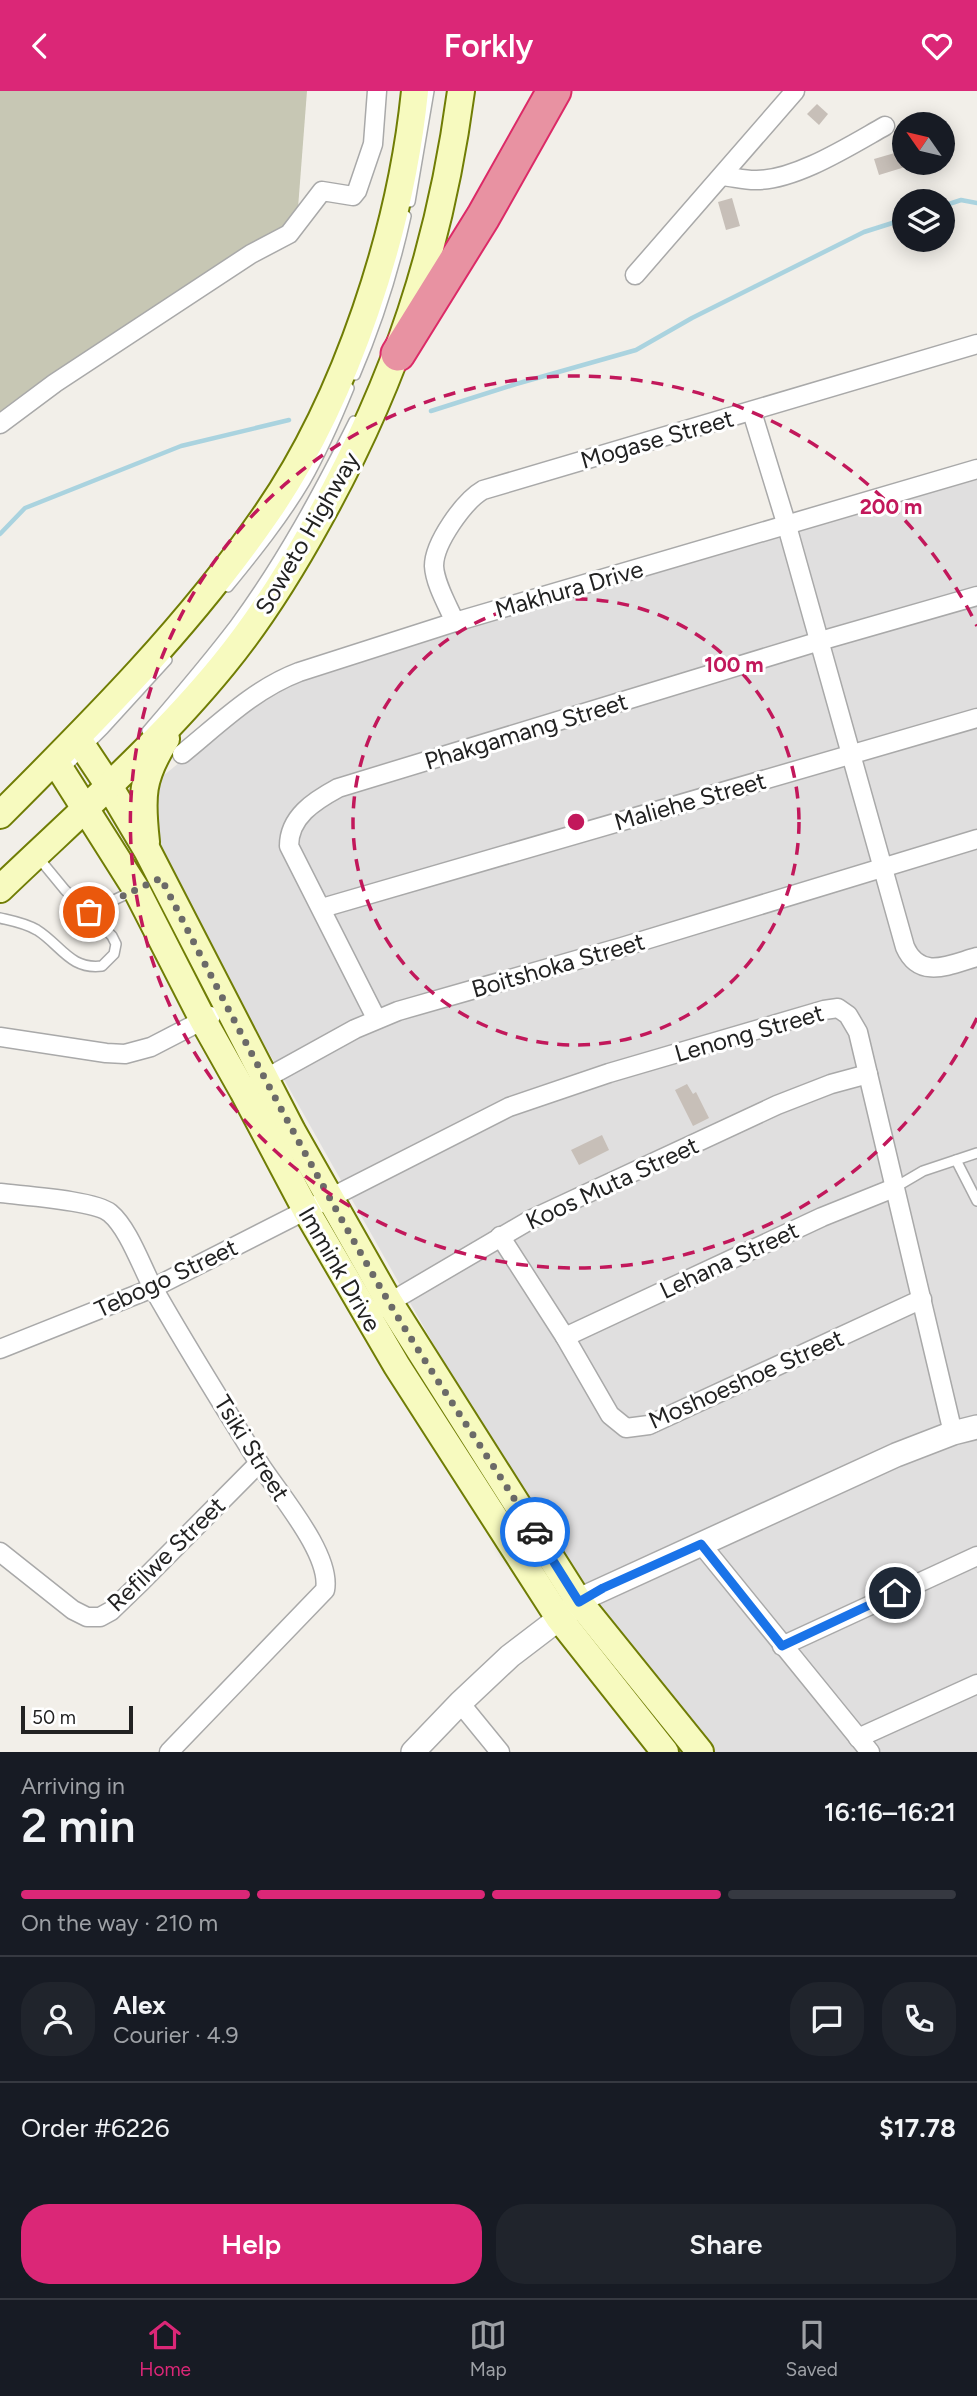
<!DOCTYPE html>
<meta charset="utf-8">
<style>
:root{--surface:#171b24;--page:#20242c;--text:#f1f3f6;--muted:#9ea1a6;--line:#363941;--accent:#db2777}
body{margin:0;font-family:Figtree,sans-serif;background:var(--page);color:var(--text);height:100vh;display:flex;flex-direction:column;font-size:26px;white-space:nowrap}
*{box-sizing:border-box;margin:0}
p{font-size:23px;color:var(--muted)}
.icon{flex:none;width:38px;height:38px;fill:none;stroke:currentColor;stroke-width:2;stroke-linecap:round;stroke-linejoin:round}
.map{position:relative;height:1661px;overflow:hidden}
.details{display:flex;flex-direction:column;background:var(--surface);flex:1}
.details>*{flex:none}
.needle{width:46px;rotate:304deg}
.tools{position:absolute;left:892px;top:21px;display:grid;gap:14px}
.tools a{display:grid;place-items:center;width:63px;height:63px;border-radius:50%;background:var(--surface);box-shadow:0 4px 18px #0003;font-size:35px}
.scale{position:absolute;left:21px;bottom:18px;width:112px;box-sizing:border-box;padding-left:7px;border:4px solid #222;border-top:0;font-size:19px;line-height:24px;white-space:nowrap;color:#222;-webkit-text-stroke:5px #fff;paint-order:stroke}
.pin{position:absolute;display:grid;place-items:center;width:60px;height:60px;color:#fff;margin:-30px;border:4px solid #fff;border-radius:50%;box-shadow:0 2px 7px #0007}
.courier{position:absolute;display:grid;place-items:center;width:70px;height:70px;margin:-35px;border:5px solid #1a73e8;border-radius:50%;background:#fff;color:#222;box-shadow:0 2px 9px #0007}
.overview em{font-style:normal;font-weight:600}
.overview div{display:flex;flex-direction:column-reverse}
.overview{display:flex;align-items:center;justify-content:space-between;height:119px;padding:0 21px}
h1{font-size:46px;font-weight:600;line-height:52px}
.bar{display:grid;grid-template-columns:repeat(4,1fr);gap:10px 7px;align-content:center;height:84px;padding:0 21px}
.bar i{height:9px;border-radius:5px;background:var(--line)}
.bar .active{background:var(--accent)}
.bar p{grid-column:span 4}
.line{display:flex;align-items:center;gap:18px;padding:0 21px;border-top:2px solid var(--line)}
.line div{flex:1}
.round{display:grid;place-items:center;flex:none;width:74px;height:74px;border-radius:28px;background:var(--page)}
.primary-button{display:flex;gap:14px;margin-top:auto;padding:14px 21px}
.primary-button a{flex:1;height:80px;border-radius:28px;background:var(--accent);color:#fff;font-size:28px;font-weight:600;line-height:80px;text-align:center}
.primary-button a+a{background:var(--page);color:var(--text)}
header{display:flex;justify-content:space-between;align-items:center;height:91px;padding:0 21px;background:var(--accent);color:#fff;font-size:32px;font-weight:600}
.dock{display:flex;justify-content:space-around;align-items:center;height:98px;border-top:2px solid var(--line);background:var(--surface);font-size:19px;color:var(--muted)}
.dock a{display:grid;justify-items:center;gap:4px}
.dock .active{color:var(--accent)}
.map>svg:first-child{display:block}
.residential{fill:#e0dfdf}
.construction{fill:#c7c7b4}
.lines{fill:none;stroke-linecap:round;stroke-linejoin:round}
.stream{stroke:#aad3df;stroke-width:4.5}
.building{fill:#c7bfb8}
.service-casing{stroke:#a9a9a9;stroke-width:12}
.minor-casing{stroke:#a9a9a9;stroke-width:21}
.tertiary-casing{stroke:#a9a9a9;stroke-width:26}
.secondary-casing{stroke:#707d05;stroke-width:30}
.motorway-casing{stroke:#dc2a67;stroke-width:37}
.service{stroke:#fff;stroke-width:9}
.minor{stroke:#fff;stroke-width:18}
.tertiary{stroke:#fff;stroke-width:23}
.secondary{stroke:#f7fabf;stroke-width:26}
.motorway{stroke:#e892a2;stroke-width:33}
.done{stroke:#6b6a68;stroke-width:7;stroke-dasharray:0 12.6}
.route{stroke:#1a73e8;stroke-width:9}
.ring{fill:none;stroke:#c2185b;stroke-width:3.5;stroke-dasharray:12 9}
.labels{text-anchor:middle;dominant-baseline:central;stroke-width:6;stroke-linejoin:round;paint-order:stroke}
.street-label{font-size:24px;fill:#222;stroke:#fff}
.centre{fill:#c2185b;stroke:#fff;stroke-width:3.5}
.ring-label{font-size:21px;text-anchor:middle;font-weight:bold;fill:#c2185b;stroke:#fff;stroke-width:6;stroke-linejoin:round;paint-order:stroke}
</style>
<header><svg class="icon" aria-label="back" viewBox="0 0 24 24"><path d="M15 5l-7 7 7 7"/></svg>Forkly<svg class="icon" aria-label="heart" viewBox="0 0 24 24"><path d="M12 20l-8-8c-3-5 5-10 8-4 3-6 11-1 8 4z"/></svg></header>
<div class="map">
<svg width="977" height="1661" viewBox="0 0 977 1661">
<rect width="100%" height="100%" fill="#f2efe9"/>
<!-- residential -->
<path class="residential" d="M977,381V1661H700L579,1511L145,742L146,699L281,588Z"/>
<!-- construction -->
<path class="construction" d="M0,0H307L296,143L0,332Z"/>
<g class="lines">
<!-- stream -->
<g class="stream">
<path d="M943,115L961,109L977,112"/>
<path d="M431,320L516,293L636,259L692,227L864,141L905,128"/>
<path d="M0,443L25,417L181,355L289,329"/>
</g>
</g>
<!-- building -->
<g class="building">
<path d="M817,13L828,23L819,34L807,23Z"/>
<path d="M905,59V76L879,84L874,68Z"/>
<path d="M732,107L740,135L726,139L718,111Z"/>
<path d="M687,993L693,1003L696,1001L709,1027L693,1035L675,999Z"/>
<path d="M602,1044L609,1059L579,1074L571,1059Z"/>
</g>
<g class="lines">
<defs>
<g id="service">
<path d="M410,111L429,0"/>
<path d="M355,284C377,233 394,179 406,125"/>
<path d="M228,496C255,463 283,428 305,391C322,361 336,329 349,297"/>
<path d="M147,640C177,605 207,570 235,533C282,469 319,400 354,330"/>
<path d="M64,678L104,638L167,569"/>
<path d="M89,821L135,799"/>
<path d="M0,827C13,830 25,832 37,839C61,854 70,879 102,875L114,863L116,853L112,845L65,799L37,765"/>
<path d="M956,1069L977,1110"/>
<path d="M894,1097L923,1080L977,1062"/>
</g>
<g id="minor">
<path d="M722,85C733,86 744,89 755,89C795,90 851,54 885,35"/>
<path d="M635,184L795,0"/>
<path d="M752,321L787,435L905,856C920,890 951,873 977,866"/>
<path d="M0,333L55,292L251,163L289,143L322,100L353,105L357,100L373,53L377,0"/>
<path d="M455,531C448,515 435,493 434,475C434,452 464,410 483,399L977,253"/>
<path d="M182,663C219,633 254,598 299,581L455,531L977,378"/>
<path d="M322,817L977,627"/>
<path d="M376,927L289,755C289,726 314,710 338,697L820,550L977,505"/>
<path d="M0,946L106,962L125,963L151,956L211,925"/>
<path d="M257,992L355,938L398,920L622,856L977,748"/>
<path d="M0,1102C23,1105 94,1109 110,1122C128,1137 141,1174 152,1195C185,1254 222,1312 257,1369C277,1401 332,1463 325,1499L169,1661"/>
<path d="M500,1145L565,1246L610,1324L626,1337L649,1334L922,1208"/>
<path d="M380,1217L530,1129L777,1014L831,993L868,983"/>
<path d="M565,1246L822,1126L894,1097"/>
<path d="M0,1258L153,1197L509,1016L609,982L824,919L838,917L848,924L858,941L953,1342"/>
<path d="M701,1453L870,1661"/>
<path d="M0,1461L73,1519L87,1526H100L111,1520L140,1492L259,1372"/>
<path d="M782,1555L977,1465"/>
<path d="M460,1612L500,1661"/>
<path d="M858,1647L977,1593"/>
</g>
<path id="tertiary" d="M413,1661L460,1612L510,1565L590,1504L896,1364L953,1342L977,1336"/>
<g id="secondary">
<path d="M77,647L109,695L147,759L292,1040L389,1211L579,1511L700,1661"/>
<path d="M55,670L136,798L203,929L243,1000L306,1119L397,1275L559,1527L665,1661"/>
<path d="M0,724C95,629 190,534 267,422C347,306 401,139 415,0"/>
<path d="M146,751C141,706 141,687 166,648"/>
<path d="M0,798C76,725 157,655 223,574C260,529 291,479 319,428C396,290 440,157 461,0"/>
</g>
<path id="motorway" d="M398,263L483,126L554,0"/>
</defs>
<!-- service casing -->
<use href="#service" class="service-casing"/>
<!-- minor casing -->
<use href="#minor" class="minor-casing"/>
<!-- tertiary casing -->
<use href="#tertiary" class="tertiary-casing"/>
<!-- secondary casing -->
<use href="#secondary" class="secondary-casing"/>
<!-- motorway casing -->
<use href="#motorway" class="motorway-casing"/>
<!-- service -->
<use href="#service" class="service"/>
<!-- minor -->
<use href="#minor" class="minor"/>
<!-- tertiary -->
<use href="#tertiary" class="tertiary"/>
<!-- secondary -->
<use href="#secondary" class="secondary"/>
<!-- motorway -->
<use href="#motorway" class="motorway"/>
</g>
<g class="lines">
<!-- done -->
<path class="done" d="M89,821L161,787C233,929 307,1070 387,1208C434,1287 487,1363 535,1441"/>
<!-- route -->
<path class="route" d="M535,1441L579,1511L603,1497L701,1453L782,1555L895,1502"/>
</g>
<!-- distance rings -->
<g class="ring">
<circle cx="576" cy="731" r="223"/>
<path d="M977 927A446 446 0 1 1 977 535"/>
</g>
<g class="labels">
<!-- street labels -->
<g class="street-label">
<text transform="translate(657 348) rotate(-16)">Mogase Street</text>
<text transform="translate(307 442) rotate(-60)">Soweto Highway</text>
<text transform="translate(569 498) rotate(-16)">Makhura Drive</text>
<text transform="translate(526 640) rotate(-17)">Phakgamang Street</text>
<text transform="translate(690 710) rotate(-16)">Maliehe Street</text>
<text transform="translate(558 874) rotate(-16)">Boitshoka Street</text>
<text transform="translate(749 942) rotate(-16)">Lenong Street</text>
<text transform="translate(612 1092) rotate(-25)">Koos Muta Street</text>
<text transform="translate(729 1169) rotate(-25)">Lehana Street</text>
<text transform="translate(340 1178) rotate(60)">Immink Drive</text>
<text transform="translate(166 1187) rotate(-25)">Tebogo Street</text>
<text transform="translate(746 1288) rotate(-24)">Moshoeshoe Street</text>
<text transform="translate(252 1357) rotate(58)">Tsiki Street</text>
<text transform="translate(166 1463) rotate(-44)">Refilwe Street</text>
</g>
</g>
<circle cx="576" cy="731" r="10" class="centre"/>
<g class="ring-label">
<text x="891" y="423">200 m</text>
<text x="734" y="581">100 m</text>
</g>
</svg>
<div class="tools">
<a><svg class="needle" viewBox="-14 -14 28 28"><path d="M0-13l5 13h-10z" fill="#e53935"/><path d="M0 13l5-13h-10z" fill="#9ea1a6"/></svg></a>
<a><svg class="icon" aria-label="layers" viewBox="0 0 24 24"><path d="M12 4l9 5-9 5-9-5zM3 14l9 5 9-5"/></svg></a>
</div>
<div class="scale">50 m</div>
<div class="pin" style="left:89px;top:821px;background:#ea580c"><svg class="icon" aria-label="bag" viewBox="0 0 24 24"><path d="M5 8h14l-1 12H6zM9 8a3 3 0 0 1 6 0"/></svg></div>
<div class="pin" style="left:895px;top:1502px;background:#1f2937"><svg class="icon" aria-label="home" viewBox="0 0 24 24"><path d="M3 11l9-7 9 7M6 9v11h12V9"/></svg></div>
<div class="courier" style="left:535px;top:1441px"><svg class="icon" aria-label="car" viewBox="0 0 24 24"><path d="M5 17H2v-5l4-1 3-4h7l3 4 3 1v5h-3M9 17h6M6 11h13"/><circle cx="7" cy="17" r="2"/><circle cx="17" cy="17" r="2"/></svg></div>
</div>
<section class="details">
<div class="overview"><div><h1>2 min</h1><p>Arriving in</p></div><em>16:16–16:21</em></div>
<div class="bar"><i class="active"></i><i class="active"></i><i class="active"></i><i></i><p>On the way · 210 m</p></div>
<div class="line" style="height:126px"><a class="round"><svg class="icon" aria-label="person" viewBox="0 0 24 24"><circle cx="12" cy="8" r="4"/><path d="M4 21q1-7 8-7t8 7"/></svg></a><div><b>Alex</b><p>Courier · 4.9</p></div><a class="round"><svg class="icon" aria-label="chat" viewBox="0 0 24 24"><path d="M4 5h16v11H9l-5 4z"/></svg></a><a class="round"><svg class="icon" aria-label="phone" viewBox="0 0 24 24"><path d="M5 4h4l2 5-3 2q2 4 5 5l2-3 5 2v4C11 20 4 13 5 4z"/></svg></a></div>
<div class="line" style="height:91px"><div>Order #6226</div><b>$17.78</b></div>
<div class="primary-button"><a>Help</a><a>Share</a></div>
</section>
<nav class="dock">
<a class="active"><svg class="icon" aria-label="home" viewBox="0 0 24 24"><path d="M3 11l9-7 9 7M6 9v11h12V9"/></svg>Home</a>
<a><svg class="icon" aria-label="map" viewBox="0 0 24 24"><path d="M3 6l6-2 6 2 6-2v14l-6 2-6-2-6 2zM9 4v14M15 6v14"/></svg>Map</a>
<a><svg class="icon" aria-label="saved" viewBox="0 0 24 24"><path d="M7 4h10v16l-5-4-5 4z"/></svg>Saved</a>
</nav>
